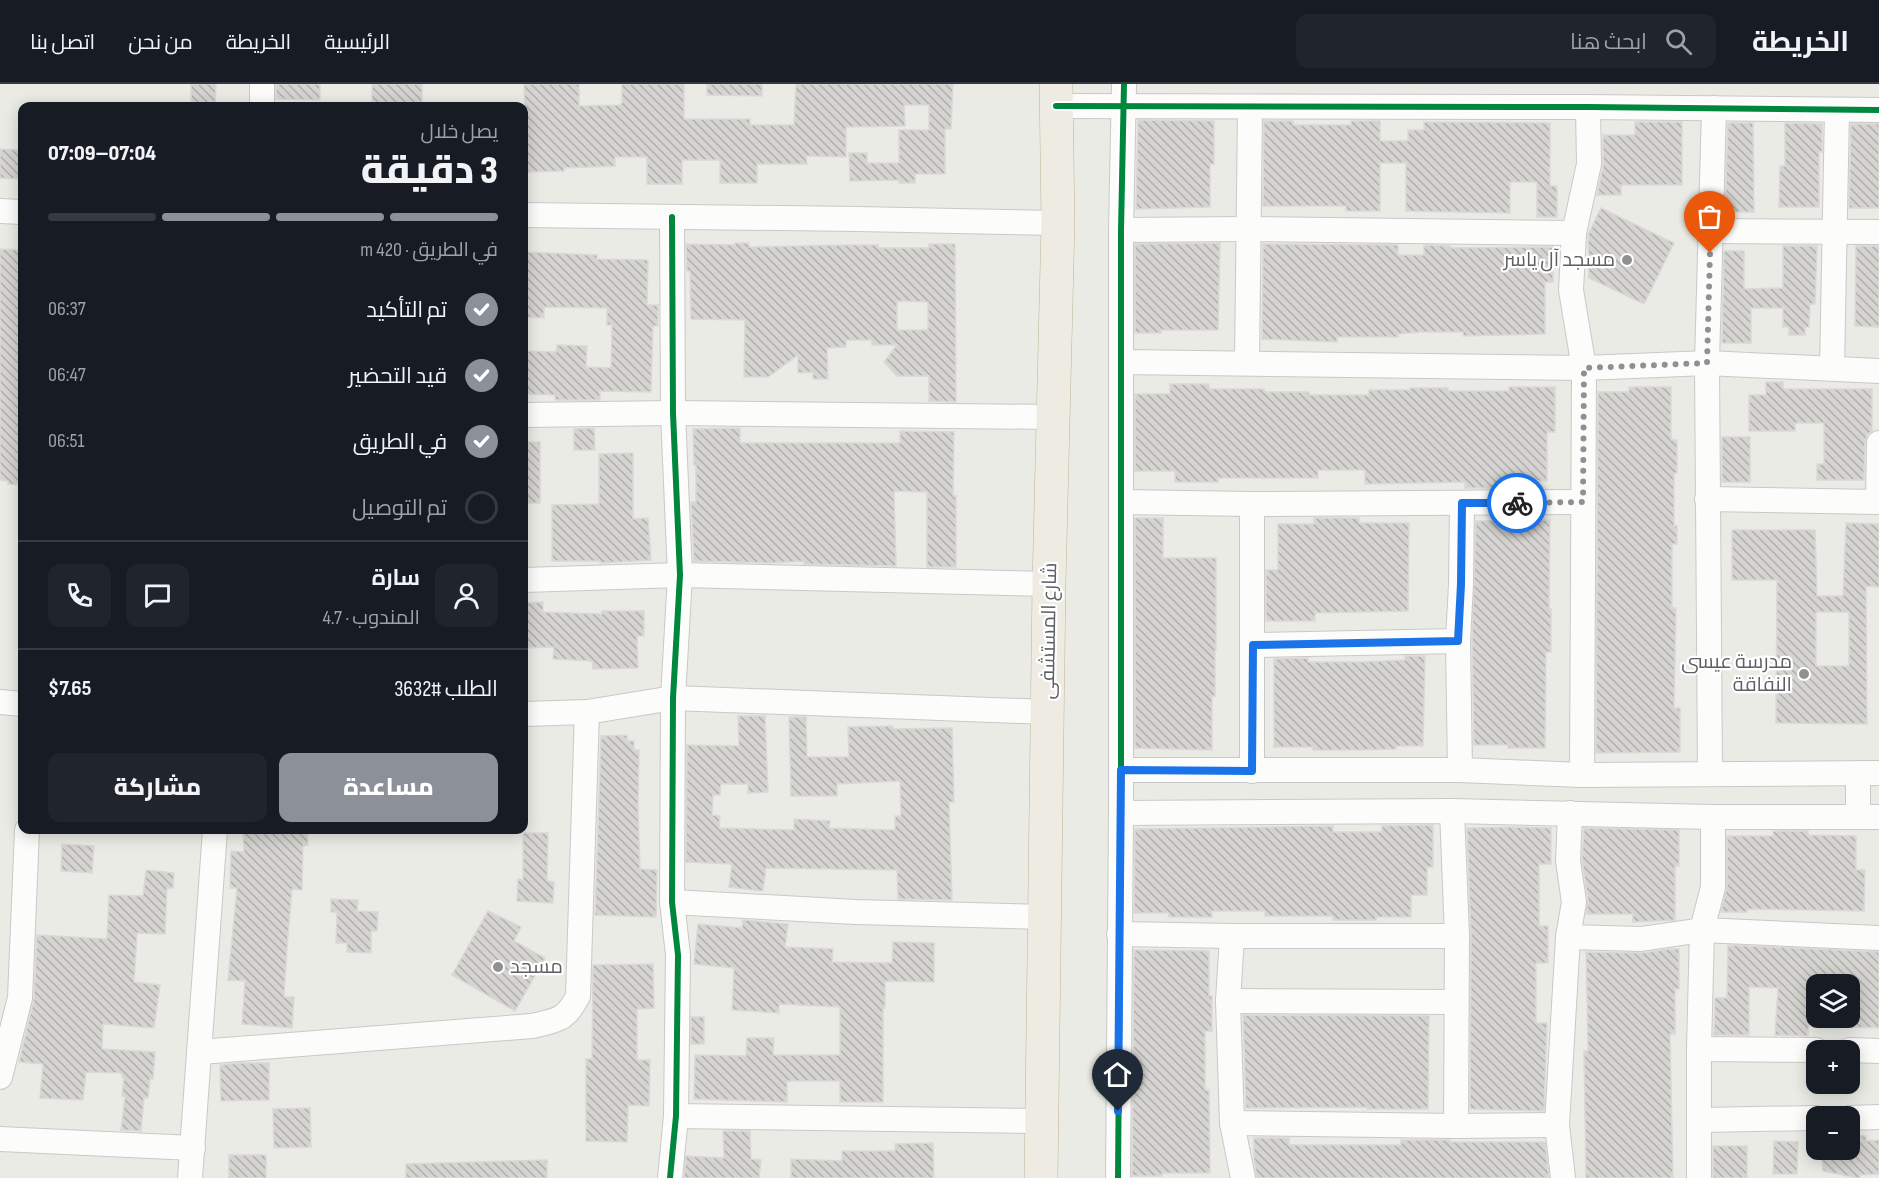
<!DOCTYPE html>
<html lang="ar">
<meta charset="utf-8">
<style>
:root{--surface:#171b24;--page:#20242c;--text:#f1f3f6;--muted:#9ea1a6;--line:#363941;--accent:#8c9099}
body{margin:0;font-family:"Sofia Sans Condensed",Cairo,sans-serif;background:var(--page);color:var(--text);direction:rtl;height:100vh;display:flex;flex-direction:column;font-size:22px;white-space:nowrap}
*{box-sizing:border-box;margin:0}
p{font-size:20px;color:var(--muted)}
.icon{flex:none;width:33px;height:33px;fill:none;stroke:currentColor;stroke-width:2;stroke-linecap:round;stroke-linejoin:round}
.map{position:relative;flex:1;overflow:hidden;direction:ltr}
.drawer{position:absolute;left:18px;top:18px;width:510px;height:732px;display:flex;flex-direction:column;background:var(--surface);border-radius:12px;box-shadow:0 3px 15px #0003;direction:rtl}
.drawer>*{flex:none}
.buttons{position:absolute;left:1806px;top:890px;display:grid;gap:12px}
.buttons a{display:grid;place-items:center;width:54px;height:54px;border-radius:12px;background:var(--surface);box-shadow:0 3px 15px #0003;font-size:30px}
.pin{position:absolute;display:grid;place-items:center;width:51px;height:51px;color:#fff;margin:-62px -26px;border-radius:50% 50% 50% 0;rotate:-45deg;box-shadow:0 0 6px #0007}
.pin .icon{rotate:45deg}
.courier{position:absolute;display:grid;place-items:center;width:60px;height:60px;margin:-30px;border:4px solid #1a73e8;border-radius:50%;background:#fff;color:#222;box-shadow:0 2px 8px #0007}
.headline em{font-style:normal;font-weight:800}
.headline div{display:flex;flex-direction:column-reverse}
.headline{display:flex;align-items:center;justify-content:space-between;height:102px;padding:0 30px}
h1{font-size:39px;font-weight:800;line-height:45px}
.bar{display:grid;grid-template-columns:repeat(4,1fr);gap:9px 6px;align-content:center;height:72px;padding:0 30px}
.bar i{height:8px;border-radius:4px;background:var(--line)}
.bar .selected{background:var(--accent)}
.bar p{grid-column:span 4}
.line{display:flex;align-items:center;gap:15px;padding:0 30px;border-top:2px solid var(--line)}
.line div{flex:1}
.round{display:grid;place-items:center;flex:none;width:63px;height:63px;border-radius:12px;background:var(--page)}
ol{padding:0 30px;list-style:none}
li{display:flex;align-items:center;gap:18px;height:66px}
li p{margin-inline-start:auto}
li .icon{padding:6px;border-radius:50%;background:var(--accent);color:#fff;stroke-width:4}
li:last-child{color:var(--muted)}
li i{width:33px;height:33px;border:3px solid var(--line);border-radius:50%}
.action{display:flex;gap:12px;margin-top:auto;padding:12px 30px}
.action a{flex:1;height:69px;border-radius:12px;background:var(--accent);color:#fff;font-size:24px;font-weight:800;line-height:69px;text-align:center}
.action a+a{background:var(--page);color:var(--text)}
header{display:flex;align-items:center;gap:36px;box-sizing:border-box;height:84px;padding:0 30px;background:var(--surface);border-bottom:2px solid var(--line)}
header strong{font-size:28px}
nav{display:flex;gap:33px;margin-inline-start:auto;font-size:21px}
.search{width:420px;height:54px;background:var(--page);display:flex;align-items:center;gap:15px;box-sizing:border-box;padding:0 21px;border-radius:12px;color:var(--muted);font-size:22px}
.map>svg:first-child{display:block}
.building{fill:url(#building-back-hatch);stroke:#dad9d6;stroke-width:1.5;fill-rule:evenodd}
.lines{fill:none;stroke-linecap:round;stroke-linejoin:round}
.minor-casing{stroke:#c8c9c8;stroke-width:26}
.highway-casing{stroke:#beb697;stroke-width:34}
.minor{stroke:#fcfcfb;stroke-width:24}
.highway{stroke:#edebe2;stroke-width:33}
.cycleway-casing{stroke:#fff;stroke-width:10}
.cycleway{stroke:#00873e;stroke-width:6}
.done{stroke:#8e9091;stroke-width:6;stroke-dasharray:0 10.8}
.route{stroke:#1a73e8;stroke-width:8}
.poi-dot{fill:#8e9091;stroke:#fff;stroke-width:2}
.labels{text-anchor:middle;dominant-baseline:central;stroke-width:4.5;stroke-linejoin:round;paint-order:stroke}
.poi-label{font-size:20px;fill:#5c5f63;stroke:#fff;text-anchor:end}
.street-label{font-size:20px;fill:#5c5f63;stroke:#fff}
</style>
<header>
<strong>الخريطة</strong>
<div class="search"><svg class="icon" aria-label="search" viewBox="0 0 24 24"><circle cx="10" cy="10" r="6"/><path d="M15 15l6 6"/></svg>ابحث هنا</div>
<nav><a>الرئيسية</a><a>الخريطة</a><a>من نحن</a><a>اتصل بنا</a></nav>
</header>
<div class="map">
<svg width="1879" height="1094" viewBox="0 0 1879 1094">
<defs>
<pattern id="building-back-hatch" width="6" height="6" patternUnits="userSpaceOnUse" patternTransform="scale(1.5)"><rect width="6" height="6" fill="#d5d4d1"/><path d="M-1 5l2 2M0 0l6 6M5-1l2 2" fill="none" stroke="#b0afad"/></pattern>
</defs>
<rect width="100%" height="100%" fill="#ebebe6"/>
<!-- building -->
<g class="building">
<path d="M191,0H216L215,22H191Z"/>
<path d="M276,0H320V16L276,15Z"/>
<rect x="372" y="0" width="50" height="22"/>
<path d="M524,0H579V22L619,21L622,19V0H684V35H750V41H794L796,0H953L951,45H945V90H915V99H899V96L850,97L849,69H867V79H899V46H929V21H904L905,42L846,43V73L806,72L807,80H757V99H720V76H682V100H647V73H615V82L564,84V87L527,88Z"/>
<path d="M707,0H762V12L707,11Z"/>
<path d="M1138,36L1214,37V80H1210V123L1136,125Z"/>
<path d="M1264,37H1293V41H1351V37H1380V57H1408V46H1424V38L1550,39V102H1557V133H1537V98H1510V129L1406,127V79H1380V127H1346V122H1263Z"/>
<path d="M1635,38H1682V101H1621V111H1597L1603,83V51H1635Z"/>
<path d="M1728,39H1753L1754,128H1725Z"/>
<path d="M1785,39L1822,40V68H1819V123H1779L1780,82H1785Z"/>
<path d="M1851,40H1879V124H1849Z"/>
<path d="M0,65L21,66L19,95L0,94Z"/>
<path d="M1601,124L1674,159L1644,220L1589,194L1588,151Z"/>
<path d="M735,159H749V163L847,161H878V164H929V160H955L956,318L929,317V292H897L884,278L897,261H872V256H846V263L827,264L828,295H813V288L798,289V271L768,293H744L745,236L691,235L690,187H687L686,160L735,161ZM897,217L928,218V246H897Z"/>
<path d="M1220,159L1218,246H1161V249H1135V160Z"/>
<path d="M1263,160L1398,161V171H1424V161L1450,162V164L1553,163V198H1545V250L1463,252V248H1421L1398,250V253H1337V258L1262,255Z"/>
<path d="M1783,162H1817L1815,220H1810L1809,243H1805V251H1789V243H1783V224H1751V259H1722L1724,167H1744V205L1783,204Z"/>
<path d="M1856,162H1879V243L1855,242Z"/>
<path d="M0,165L22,166V401L8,400V397L0,396Z"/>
<path d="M524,168L597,171V175L648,176L647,221H658V242H653L651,308L600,307V316H555V311L524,310V267L556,268L557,261L587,262L586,283L611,284L612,241H607V224L544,223V234L524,233Z"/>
<path d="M1766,298H1783V305H1872V347L1867,351L1865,358L1864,396H1817V380H1824V339H1795V347H1749V311H1766Z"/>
<path d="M1170,300H1209V305H1264V308H1309V311H1369V306H1410V304H1448V307H1509V303H1555V348H1547V397H1508V404H1465V398L1365,400V386H1318V394H1218V398H1175V387H1135V310H1170Z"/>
<path d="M1629,303H1671V356H1677V389H1674V442H1677V460H1672V524H1676L1674,624H1680V668L1596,669L1598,308H1629Z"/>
<path d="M594,344L595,366H574V345Z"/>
<path d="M740,344V359H900V347L954,348L953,412H956V483H927V408L894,407L896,482L804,480V477L769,479L694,477L691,418H696V381H694L693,345Z"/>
<rect x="1722" y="353" width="28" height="45"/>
<rect x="524" y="358" width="16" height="61"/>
<path d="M633,369V435L648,434L651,476L600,479V477H552V421L599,420V370Z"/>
<path d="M1135,434H1163V474H1216V566H1215V612H1212V666L1135,664Z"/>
<path d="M1314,434H1359V439H1409L1408,527L1315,529V537H1266V486H1278V440H1314Z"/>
<path d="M1550,436L1549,525H1551V568H1546L1545,664H1508V661H1474L1472,557L1476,437Z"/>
<path d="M1846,439L1879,440V503L1866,502L1867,640L1776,639L1777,496H1732V446H1815L1817,512H1843ZM1816,528H1849V582H1816Z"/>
<path d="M543,518V528L602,530V527H644V552H637L638,584L593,585L592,577L553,575L554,563L524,564V519Z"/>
<path d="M1405,572H1425L1423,662H1396V665L1359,666H1313V663H1274V575L1308,574V578H1363L1405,576Z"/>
<path d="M738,632H765L768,708L748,709V700H721L720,711H713L712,731L720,732L719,744L794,746V735L830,737L829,744L895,746V732H901L900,697L837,700V712H791L789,633H806L807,673H849L848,643L893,642V645L952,644L954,718H949L952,816L898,815L897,786L766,784L763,807L729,803L732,780L686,778L687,661L739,662Z"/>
<path d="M627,651V657H634V666H639L638,723L640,785L657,786L656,833L595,831L601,652Z"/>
<path d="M1433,741V783H1427V811H1411V833H1376V836H1333V832H1265V827H1212V833H1169V829H1134L1135,745L1333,742V748H1382V742Z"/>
<path d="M1514,743L1551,744V780H1539V842H1548V879H1536V939H1547L1544,1027L1470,1025L1471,851L1467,744Z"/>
<path d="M1584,744L1679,746V782H1675V836L1633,838V830H1586L1588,816L1582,776Z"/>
<path d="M243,746H307L308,761L303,762L302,806L292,805L287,864L284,913H294L292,944L242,940L245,897L228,896L237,804H230L231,767L244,768Z"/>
<path d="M1773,747H1808V751L1856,752V786H1865L1864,827L1747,825V828H1721L1727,803V752H1773Z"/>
<path d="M523,749H548L547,797L554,798L553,819L517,817L518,795L523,796Z"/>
<path d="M62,760L94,762L92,789L61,787Z"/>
<path d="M146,786L174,789L173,804H167L165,850L137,849L134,898L160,901L154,944L103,940L102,965L155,968L153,995H150L148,1014H144L141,1047L121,1046L125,1012H122L124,993H122V989L86,988L83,1016L40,1014L43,980L19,978L34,915L37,851L107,855L109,811L143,812Z"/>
<path d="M331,815L358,816L357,827L378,828L377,847H371V869L347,868V859H336L337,828H331Z"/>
<path d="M488,827L521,843L514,857L545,874L515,927L452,891Z"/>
<path d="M743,836L788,840L785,863L833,865L832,878L892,879L893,858L934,859V898L885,897V924H883V1018H840V997H787V1018L694,1015L695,971L746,972L747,954H774L773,971H840V923L779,920V929L732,926L734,884L694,880L698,840L742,844Z"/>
<path d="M1728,861L1879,868V944L1850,943V900H1811L1808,952L1775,951L1778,904L1749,903V951H1714L1715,914H1727Z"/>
<path d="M1671,865H1679V905H1675V950H1670L1673,1094H1586L1584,967H1588L1586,868L1641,869Z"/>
<path d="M1134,866L1209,867V912H1212V947H1205V1006H1209L1210,1089H1162V1092H1132Z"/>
<path d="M653,880L654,924L637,925V976H650L649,1022L628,1021L627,1058L586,1057V975H592L593,881Z"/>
<path d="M1243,931L1429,932L1428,1025H1367V1023L1246,1024Z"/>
<rect x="691" y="933" width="13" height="27"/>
<path d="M240,979H269V1016L221,1017L220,981Z"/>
<path d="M310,1024L311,1063L274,1064L273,1025Z"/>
<path d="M723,1047H750L751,1075L761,1076L759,1094H684L686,1072L724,1074Z"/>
<path d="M1850,1051L1866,1052V1057L1879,1056V1090L1860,1091V1094H1857L1823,1087L1821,1065H1850Z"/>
<path d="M1254,1054H1289V1061H1401V1056H1450V1058H1545L1549,1094H1257L1254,1075Z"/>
<path d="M1774,1057L1798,1058L1797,1090H1773Z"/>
<path d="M933,1059L934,1094H791V1075L842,1077V1067H895V1060Z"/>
<rect x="1713" y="1062" width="34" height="32"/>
<rect x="229" y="1071" width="37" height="23"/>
<path d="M547,1076V1094H406V1080Z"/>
</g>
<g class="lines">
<defs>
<g id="minor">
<path d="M262,22V0"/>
<path d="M1056,22L1588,23L1879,26"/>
<path d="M0,127L22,128"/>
<path d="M524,131L857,135L1058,139"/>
<path d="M1121,146L1248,145L1574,149"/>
<path d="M1710,147L1879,148"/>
<path d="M1122,278L1584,284L1707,279L1879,287"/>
<path d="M1247,279L1250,24"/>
<path d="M1832,284L1837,26"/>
<path d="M524,331L673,329L1053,333"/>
<path d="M1707,415L1879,418"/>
<path d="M1121,418L1252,420L1583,418"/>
<path d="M1878,418L1879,359"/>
<path d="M1252,420V687"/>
<path d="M524,496L680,491L1049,500"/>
<path d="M1253,561L1458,557"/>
<path d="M0,618L22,620"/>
<path d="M524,630L587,628L673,614L1047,628"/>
<path d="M1121,686H1460L1582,691L1879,689"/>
<path d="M1460,686L1458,557L1461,500L1462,419"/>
<path d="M1710,689L1707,279L1714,24"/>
<path d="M1858,689V733"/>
<path d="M1582,691L1584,284L1571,206L1574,149L1589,80L1588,23"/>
<path d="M1452,727L1457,852L1456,1042"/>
<path d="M1121,729L1452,727L1713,733H1879"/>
<path d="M672,818L856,828L1046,833"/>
<path d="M1119,850L1232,852H1457"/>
<path d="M1232,852L1228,917L1232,1039L1243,1094"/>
<path d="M1568,853L1641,855L1702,846L1879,854"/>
<path d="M1228,917L1456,918"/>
<path d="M1699,965L1816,966"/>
<path d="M1850,966L1879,967"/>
<path d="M200,968L532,942C558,936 566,936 578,912L587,628"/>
<path d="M0,993L20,914L27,746"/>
<path d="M676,1032L1042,1037"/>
<path d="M1850,1034L1879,1033"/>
<path d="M1700,1036L1816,1034"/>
<path d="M1232,1039L1456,1042L1557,1041"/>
<path d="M0,1055L193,1064"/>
<path d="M190,1094L215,746"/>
<path d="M670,1094L676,1032L678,871L672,818L673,614L680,491L673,329L672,133"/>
<path d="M1118,1094L1121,729V146L1124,0"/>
<path d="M1563,1094L1557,1041L1568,853L1574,818L1568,777L1570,729"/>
<path d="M1699,1094V965L1702,846L1713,803V733"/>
</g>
<path id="highway" d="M1041,1094L1049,500L1058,139L1056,0"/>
</defs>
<!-- minor casing -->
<use href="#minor" class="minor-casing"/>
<!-- highway casing -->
<use href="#highway" class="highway-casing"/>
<!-- minor -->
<use href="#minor" class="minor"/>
<!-- highway -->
<use href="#highway" class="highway"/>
<defs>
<g id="cycleway">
<path d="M1056,22L1588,23L1879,26"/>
<path d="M670,1094L676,1032L678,871L672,818L673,614L680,491L673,329L672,133"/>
<path d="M1118,1094L1121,729V146L1124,0"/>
</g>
</defs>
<!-- cycleway casing -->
<use href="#cycleway" class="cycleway-casing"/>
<!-- cycleway -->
<use href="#cycleway" class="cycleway"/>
</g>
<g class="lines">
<!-- done -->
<path class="done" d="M1517,419L1583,418L1584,284L1707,279L1710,169"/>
<!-- route -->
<path class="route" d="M1118,1027L1121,686L1252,687L1253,561L1458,557L1461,500L1462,419H1517"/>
</g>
<!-- markers -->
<g class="poi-dot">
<circle cx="1627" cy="176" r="6"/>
<circle cx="1804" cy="590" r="6"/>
<circle cx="498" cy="883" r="6"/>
</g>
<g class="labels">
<!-- poi labels -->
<g class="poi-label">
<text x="1615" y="176">مسجد آل ياسر</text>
<text x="1792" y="578">مدرسة عيسى<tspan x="1792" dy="23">النفاقة</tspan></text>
<text x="510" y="883" text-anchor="start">مسجد</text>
</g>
<!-- street labels -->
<g class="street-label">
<text transform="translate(1049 547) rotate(-89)">شارع المستشفى</text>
</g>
</g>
</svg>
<div class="buttons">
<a><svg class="icon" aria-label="layers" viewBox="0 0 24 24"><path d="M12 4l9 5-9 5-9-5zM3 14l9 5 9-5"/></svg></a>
<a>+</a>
<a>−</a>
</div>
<div class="pin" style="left:1710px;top:169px;background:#ea580c"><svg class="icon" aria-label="bag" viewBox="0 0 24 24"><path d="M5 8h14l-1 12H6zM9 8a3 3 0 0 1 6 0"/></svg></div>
<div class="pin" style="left:1118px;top:1027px;background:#1f2937"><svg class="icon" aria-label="home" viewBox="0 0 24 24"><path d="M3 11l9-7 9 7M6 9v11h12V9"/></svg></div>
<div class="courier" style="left:1517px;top:419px"><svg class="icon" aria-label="bike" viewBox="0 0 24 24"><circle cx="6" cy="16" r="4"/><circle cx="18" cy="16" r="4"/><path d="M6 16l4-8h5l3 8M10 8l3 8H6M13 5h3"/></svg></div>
<section class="drawer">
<div class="headline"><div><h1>3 دقيقة</h1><p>يصل خلال</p></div><em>07:04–07:09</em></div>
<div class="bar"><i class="selected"></i><i class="selected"></i><i class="selected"></i><i></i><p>في الطريق · 420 m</p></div>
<ol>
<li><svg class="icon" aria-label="check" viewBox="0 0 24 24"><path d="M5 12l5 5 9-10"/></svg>تم التأكيد<p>06:37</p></li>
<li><svg class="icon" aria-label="check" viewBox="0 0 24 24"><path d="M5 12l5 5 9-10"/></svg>قيد التحضير<p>06:47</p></li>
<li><svg class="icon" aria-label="check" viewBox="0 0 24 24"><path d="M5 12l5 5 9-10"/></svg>في الطريق<p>06:51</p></li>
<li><i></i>تم التوصيل</li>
</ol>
<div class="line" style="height:108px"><a class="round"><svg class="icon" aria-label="person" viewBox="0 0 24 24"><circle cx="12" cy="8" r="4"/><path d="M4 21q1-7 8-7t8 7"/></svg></a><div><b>سارة</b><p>المندوب · 4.7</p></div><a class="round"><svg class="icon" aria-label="chat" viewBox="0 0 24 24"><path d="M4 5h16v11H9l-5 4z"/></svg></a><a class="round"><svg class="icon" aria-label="phone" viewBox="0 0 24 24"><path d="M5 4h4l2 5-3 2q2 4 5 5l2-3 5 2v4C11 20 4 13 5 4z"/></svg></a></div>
<div class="line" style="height:78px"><div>الطلب #3632</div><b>$7.65</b></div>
<div class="action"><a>مساعدة</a><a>مشاركة</a></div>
</section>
</div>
